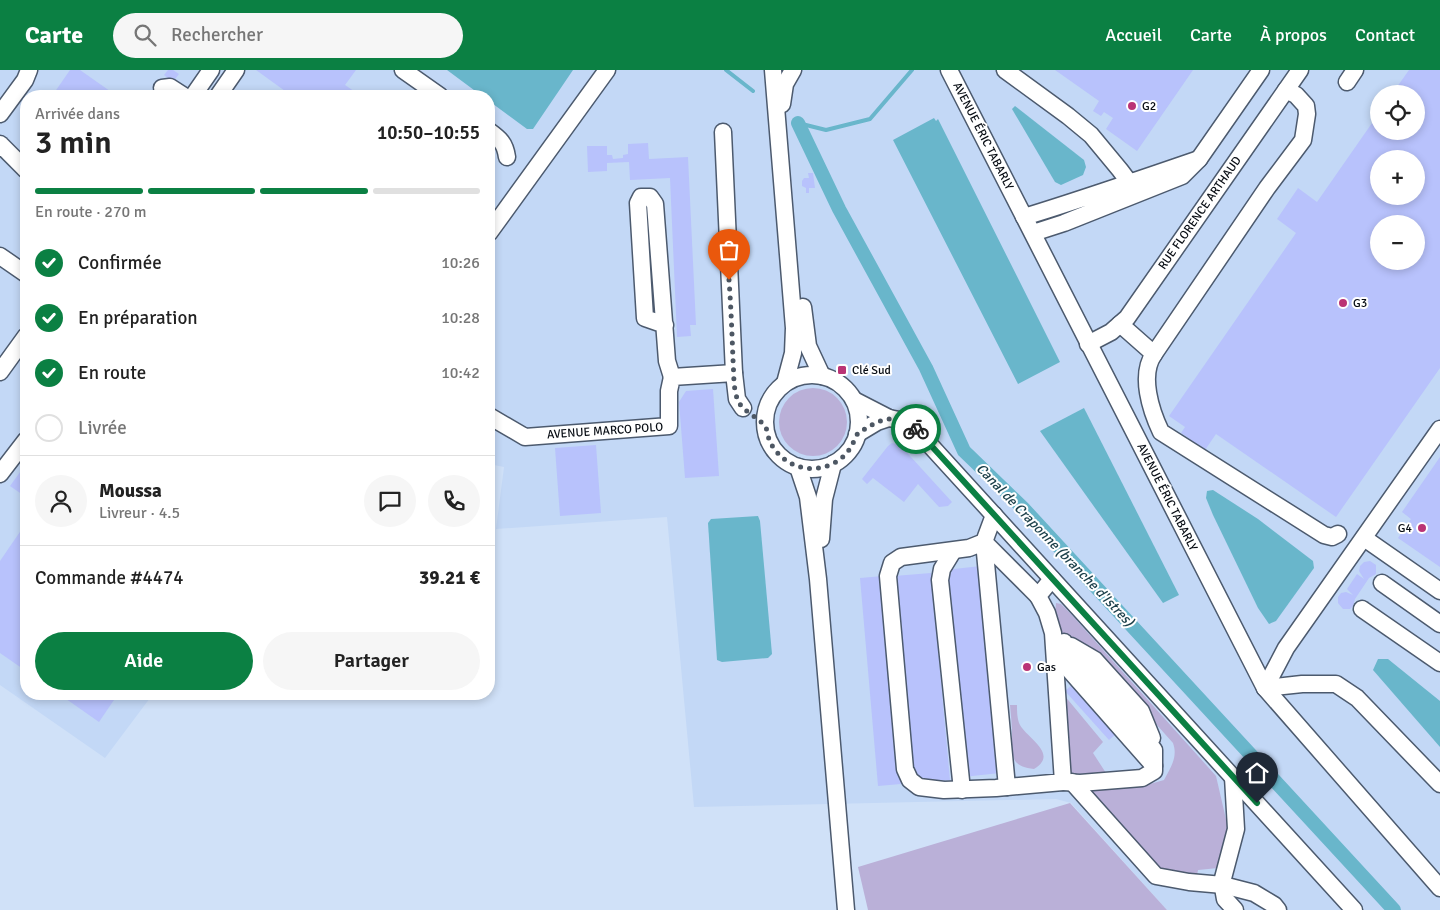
<!DOCTYPE html>
<html lang="fr">
<meta charset="utf-8">
<style>
:root{--surface:#fff;--page:#f6f6f6;--text:#222;--muted:#767676;--line:#e0e0e0;--accent:#0b8043}
body{margin:0;font-family:Signika,sans-serif;background:var(--page);color:var(--text);height:100vh;display:flex;flex-direction:column;font-size:19px;white-space:nowrap}
*{box-sizing:border-box;margin:0}
p{font-size:16px;color:var(--muted)}
.icon{flex:none;width:28px;height:28px;fill:none;stroke:currentColor;stroke-width:2;stroke-linecap:round;stroke-linejoin:round}
.map{position:relative;flex:1;overflow:hidden}
.panel{position:absolute;left:20px;top:20px;width:475px;height:610px;display:flex;flex-direction:column;background:var(--surface);border-radius:20px;box-shadow:0 2px 8px #0003}
.panel>*{flex:none}
.tools{position:absolute;left:1370px;top:15px;display:grid;gap:10px}
.tools a{display:grid;place-items:center;width:55px;height:55px;border-radius:50%;background:var(--surface);box-shadow:0 2px 8px #0003;font-size:25px}
.pin{position:absolute;display:grid;place-items:center;width:42px;height:42px;color:#fff;margin:-51px -21px;border-radius:50% 50% 50% 0;rotate:-45deg;box-shadow:0 0 5px #0007}
.pin .icon{rotate:45deg}
.courier{position:absolute;display:grid;place-items:center;width:50px;height:50px;margin:-25px;border:4px solid #0b8043;border-radius:50%;background:#fff;color:#222;box-shadow:0 1px 6px #0007}
.headline em{font-style:normal;font-weight:600}
.headline div{display:flex;flex-direction:column-reverse}
.headline{display:flex;align-items:center;justify-content:space-between;height:85px;padding:0 15px}
h1{font-size:32px;font-weight:600;line-height:38px}
.bar{display:grid;grid-template-columns:repeat(4,1fr);gap:8px 5px;align-content:center;height:60px;padding:0 15px}
.bar i{height:6px;border-radius:4px;background:var(--line)}
.bar .current{background:var(--accent)}
.bar p{grid-column:span 4}
.line{display:flex;align-items:center;gap:12px;padding:0 15px;border-top:1px solid var(--line)}
.line div{flex:1}
.round{display:grid;place-items:center;flex:none;width:52px;height:52px;border-radius:26px;background:var(--page)}
ol{padding:0 15px;list-style:none}
li{display:flex;align-items:center;gap:15px;height:55px}
li p{margin-inline-start:auto}
li .icon{padding:5px;border-radius:50%;background:var(--accent);color:#fff;stroke-width:4}
li:last-child{color:var(--muted)}
li i{width:28px;height:28px;border:2px solid var(--line);border-radius:50%}
.primary-button{display:flex;gap:10px;margin-top:auto;padding:10px 15px}
.primary-button a{flex:1;height:58px;border-radius:30px;background:var(--accent);color:#fff;font-size:20px;font-weight:600;line-height:58px;text-align:center}
.primary-button a+a{background:var(--page);color:var(--text)}
header{display:flex;align-items:center;gap:30px;box-sizing:border-box;height:70px;padding:0 25px;background:var(--accent);color:#fff}
header strong{font-size:24px}
nav{display:flex;gap:28px;margin-inline-start:auto;font-size:18px}
.search{width:350px;height:45px;background:var(--page);display:flex;align-items:center;gap:12px;box-sizing:border-box;padding:0 18px;border-radius:28px;color:var(--muted);font-size:19px}
.map>svg:first-child{display:block}
.built{fill:#c3d8f6;fill-rule:evenodd}
.green{fill:#bab0d8}
.water{fill:#69b6cb}
.lines{fill:none;stroke-linecap:round;stroke-linejoin:round}
.stream{stroke:#69b6cb;stroke-width:4}
.canal{stroke:#69b6cb;stroke-width:14}
.building{fill:#b8c2fc;fill-rule:evenodd}
.minor-casing{stroke:#4c5a6e;stroke-width:19}
.minor{stroke:#fff;stroke-width:16}
.done{stroke:#4d5763;stroke-width:5;stroke-dasharray:0 9}
.route{stroke:#0b8043;stroke-width:6}
.poi-dot{fill:#ba3375;stroke:#fff;stroke-width:2}
.labels{text-anchor:middle;dominant-baseline:central;stroke-width:4;stroke-linejoin:round;paint-order:stroke}
.poi-label{font-size:12px;fill:#070c13;stroke:#fff;text-anchor:start}
.street-label{font-size:12px;fill:#070c13;stroke:#fff}
.water-label{font-size:14px;font-style:italic;fill:#1b3f49;stroke:#fff}
</style>
<header>
<strong>Carte</strong>
<div class="search"><svg class="icon" aria-label="search" viewBox="0 0 24 24"><circle cx="10" cy="10" r="6"/><path d="M15 15l6 6"/></svg>Rechercher</div>
<nav><a>Accueil</a><a>Carte</a><a>À propos</a><a>Contact</a></nav>
</header>
<div class="map">
<svg width="1440" height="840" viewBox="0 0 1440 840">
<rect width="100%" height="100%" fill="#d0e1f8"/>
<!-- built -->
<path class="built" d="M0,0H1440V840H1167L1071,733L1056,729L694,737L667,447L496,459L504,397L489,394V26H26V624H153L105,688L0,615ZM1379,24H1416V61H1379ZM1379,89H1416V126H1379ZM1379,154H1416V191H1379Z"/>
<!-- green -->
<g class="green">
<circle cx="813" cy="352" r="34"/>
<path d="M1056,533L1061,534L1070,543L1216,706L1228,758L1218,798L1198,800L1197,805L1158,800L1086,722L1150,714L1164,710C1171,697 1178,687 1173,673L1089,579L1064,565L1057,555L1055,545Z"/>
<path d="M1064,625L1103,672L1093,683L1106,703L1075,704L1069,701Z"/>
<path d="M1010,635H1017C1017,641 1017,649 1020,655C1028,669 1059,684 1034,699C1010,696 1012,686 1012,666C1012,656 1011,645 1010,635Z"/>
<path d="M1070,733L1167,840H868L858,797Z"/>
</g>
<!-- water -->
<g class="water">
<path d="M447,0H573L533,59H527L489,31V26H482Z"/>
<path d="M1015,36L1084,90L1086,97L1083,105L1061,115L1055,112L1012,39Z"/>
<path d="M934,48L936,51L938,49L1060,292L1018,314L893,70Z"/>
<path d="M1084,338L1179,525L1163,533L1040,361Z"/>
<path d="M1213,420L1258,449L1313,491L1314,498L1276,551L1269,554L1258,538L1213,445L1206,428L1207,421Z"/>
<path d="M758,446L760,451L772,584L768,588L722,592L717,590L708,453L711,449Z"/>
<path d="M1378,589H1388L1440,631V677L1373,600Z"/>
</g>
<g class="lines">
<!-- stream -->
<g class="stream">
<path d="M726,0L753,21"/>
<path d="M798,53L826,60L870,49L912,0"/>
</g>
<!-- canal -->
<path class="canal" d="M798,53L839,139L926,298L964,381L1023,438L1394,840"/>
</g>
<!-- building -->
<g class="building">
<path d="M70,0H80L117,26H52Z"/>
<path d="M168,0H173L179,4L173,12L164,5Z"/>
<path d="M256,0H356L345,15L361,26H292Z"/>
<path d="M1055,0H1193L1137,81L1106,59L1113,48L1104,42L1101,46L1093,41L1099,31Z"/>
<path d="M1409,0H1440V298L1336,447L1216,364L1205,380L1181,363L1185,357L1169,346L1296,163L1277,149L1298,118L1317,132L1379,43V61H1416V24H1392ZM1379,89H1416V126H1379ZM1379,154H1416V191H1379Z"/>
<path d="M648,73L649,89L688,87L696,255H690L691,266L677,267L670,108L630,110L629,92L607,93V101L588,102L587,76H607V85H612L613,89L623,88V85L628,84V74Z"/>
<path d="M808,103H813L815,118H809V123H806V118L802,116V111L804,108H809Z"/>
<path d="M713,319L719,406L685,408L679,332L686,321Z"/>
<path d="M892,373L900,375L952,432L948,436L939,437L918,414L904,432L873,408L867,414L862,409L888,376Z"/>
<path d="M596,375L601,443L560,446L555,378Z"/>
<path d="M1440,387V497L1398,468L1411,449L1402,442Z"/>
<path d="M23,398L26,400V433L20,429L23,425L10,416Z"/>
<path d="M26,453V601L0,583V491Z"/>
<path d="M1370,491L1376,495V504L1369,508L1355,529L1353,536L1350,539H1343L1338,533V527L1341,523L1346,522L1353,525L1347,519L1357,504L1364,509L1359,501L1360,496L1364,492Z"/>
<path d="M981,496L1000,703L963,707L945,500Z"/>
<path d="M931,503L950,710L913,713L894,506Z"/>
<path d="M883,506L901,714L878,716L860,508Z"/>
<path d="M1094,596L1138,645L1109,670L1065,621Z"/>
<path d="M59,624H118L99,652Z"/>
</g>
<g class="lines">
<defs>
<g id="minor">
<path d="M403,0L440,26"/>
<path d="M773,0L794,258L793,283L785,313"/>
<path d="M949,0L1265,618L1440,818"/>
<path d="M1005,0L1068,46L1091,65L1120,100L1129,112L1132,121"/>
<path d="M1347,12L1355,0"/>
<path d="M169,26L162,18L170,17L184,26"/>
<path d="M193,26L211,0"/>
<path d="M218,26L236,0"/>
<path d="M782,34L785,14L793,0"/>
<path d="M0,44L25,10L29,0"/>
<path d="M489,61C500,69 505,73 507,87"/>
<path d="M723,62L734,303"/>
<path d="M0,74L26,100"/>
<path d="M1199,89L1261,0"/>
<path d="M1024,147C1083,129 1141,109 1199,89L1182,106L1064,153L1033,163"/>
<path d="M489,163L607,0"/>
<path d="M0,186L26,204"/>
<path d="M803,237L808,276L822,306"/>
<path d="M1120,254L1154,284L1267,118L1303,70L1307,44L1306,36L1296,25L1286,20"/>
<path d="M665,255L645,248L638,133L641,127H650L655,134L667,291L672,307"/>
<path d="M1088,274L1111,262L1127,248L1300,0"/>
<path d="M1154,284C1139,305 1151,341 1161,362L1324,465L1332,467L1338,464"/>
<path d="M0,302L26,266"/>
<circle cx="812" cy="352" r="47"/>
<path d="M854,330L889,348L877,352L857,364"/>
<path d="M489,346L525,367L669,356V321L672,307L734,303L737,329L743,338"/>
<path d="M889,348L909,352L1354,840"/>
<path d="M798,397L808,427L818,509L846,840"/>
<path d="M0,404L26,370"/>
<path d="M994,445L984,472L969,478L901,487L892,493L888,506L905,699L910,710L919,717L944,720L996,718L1063,712L1053,563L1047,543L1038,526L1052,509"/>
<path d="M1364,468L1440,521"/>
<path d="M821,469L824,429L833,394"/>
<path d="M984,472L1007,717"/>
<path d="M984,472L1038,526"/>
<path d="M953,481L942,499L940,510L962,720"/>
<path d="M1382,513L1440,554"/>
<path d="M1362,539L1440,593"/>
<path d="M1064,576L1065,595L1154,696"/>
<path d="M1071,576L1095,590L1141,641L1152,668"/>
<path d="M1265,618L1286,578L1440,359"/>
<path d="M1265,618L1302,614H1336L1357,628L1440,714"/>
<path d="M1233,707L1236,759L1222,812L1225,829L1235,840"/>
<path d="M1063,712L1080,713L1142,708L1154,701V680L1135,655L1064,576V572"/>
<path d="M1072,712L1156,806L1189,812L1223,815L1254,823L1274,835L1278,840"/>
</g>
</defs>
<!-- minor casing -->
<use href="#minor" class="minor-casing"/>
<!-- minor -->
<use href="#minor" class="minor"/>
</g>
<g class="lines">
<!-- done -->
<path class="done" d="M729,210C731,237 732,264 733,290C734,302 733,317 737,328C741,342 759,346 766,358C768,362 768,368 770,372C782,395 808,405 832,394C841,390 849,382 853,373C855,370 856,366 858,363C861,361 865,359 868,357C885,347 901,344 916,359"/>
<!-- route -->
<path class="route" d="M916,359L1257,733"/>
</g>
<!-- markers -->
<g class="poi-dot">
<circle cx="1132" cy="36" r="5"/>
<circle cx="1343" cy="233" r="5"/>
<rect x="837" y="295" width="10" height="10" rx="2.5"/>
<circle cx="1422" cy="458" r="5"/>
<circle cx="1027" cy="597" r="5"/>
</g>
<g class="labels">
<!-- poi labels -->
<g class="poi-label">
<text x="1142" y="36">G2</text>
<text x="1353" y="233">G3</text>
<text x="852" y="300">Clé Sud</text>
<text x="1412" y="458" text-anchor="end">G4</text>
<text x="1037" y="597">Gas</text>
</g>
<!-- street labels -->
<g class="street-label">
<text transform="translate(983 66) rotate(63)">AVENUE ÉRIC TABARLY</text>
<text transform="translate(1200 143) rotate(-55)">RUE FLORENCE ARTHAUD</text>
<text transform="translate(605 361) rotate(-4)">AVENUE MARCO POLO</text>
<text transform="translate(1167 427) rotate(63)">AVENUE ÉRIC TABARLY</text>
</g>
<!-- water labels -->
<g class="water-label">
<text transform="translate(1055 475) rotate(46)">Canal de Craponne (branche d'Istres)</text>
</g>
</g>
</svg>
<div class="tools">
<a><svg class="icon" aria-label="locate" viewBox="0 0 24 24"><circle cx="12" cy="12" r="6"/><path d="M12 2v4M12 18v4M2 12h4M18 12h4"/></svg></a>
<a>+</a>
<a>−</a>
</div>
<div class="pin" style="left:729px;top:210px;background:#ea580c"><svg class="icon" aria-label="bag" viewBox="0 0 24 24"><path d="M5 8h14l-1 12H6zM9 8a3 3 0 0 1 6 0"/></svg></div>
<div class="pin" style="left:1257px;top:733px;background:#1f2937"><svg class="icon" aria-label="home" viewBox="0 0 24 24"><path d="M3 11l9-7 9 7M6 9v11h12V9"/></svg></div>
<div class="courier" style="left:916px;top:359px"><svg class="icon" aria-label="bike" viewBox="0 0 24 24"><circle cx="6" cy="16" r="4"/><circle cx="18" cy="16" r="4"/><path d="M6 16l4-8h5l3 8M10 8l3 8H6M13 5h3"/></svg></div>
<section class="panel">
<div class="headline"><div><h1>3 min</h1><p>Arrivée dans</p></div><em>10:50–10:55</em></div>
<div class="bar"><i class="current"></i><i class="current"></i><i class="current"></i><i></i><p>En route · 270 m</p></div>
<ol>
<li><svg class="icon" aria-label="check" viewBox="0 0 24 24"><path d="M5 12l5 5 9-10"/></svg>Confirmée<p>10:26</p></li>
<li><svg class="icon" aria-label="check" viewBox="0 0 24 24"><path d="M5 12l5 5 9-10"/></svg>En préparation<p>10:28</p></li>
<li><svg class="icon" aria-label="check" viewBox="0 0 24 24"><path d="M5 12l5 5 9-10"/></svg>En route<p>10:42</p></li>
<li><i></i>Livrée</li>
</ol>
<div class="line" style="height:90px"><a class="round"><svg class="icon" aria-label="person" viewBox="0 0 24 24"><circle cx="12" cy="8" r="4"/><path d="M4 21q1-7 8-7t8 7"/></svg></a><div><b>Moussa</b><p>Livreur · 4.5</p></div><a class="round"><svg class="icon" aria-label="chat" viewBox="0 0 24 24"><path d="M4 5h16v11H9l-5 4z"/></svg></a><a class="round"><svg class="icon" aria-label="phone" viewBox="0 0 24 24"><path d="M5 4h4l2 5-3 2q2 4 5 5l2-3 5 2v4C11 20 4 13 5 4z"/></svg></a></div>
<div class="line" style="height:65px"><div>Commande #4474</div><b>39.21 €</b></div>
<div class="primary-button"><a>Aide</a><a>Partager</a></div>
</section>
</div>
